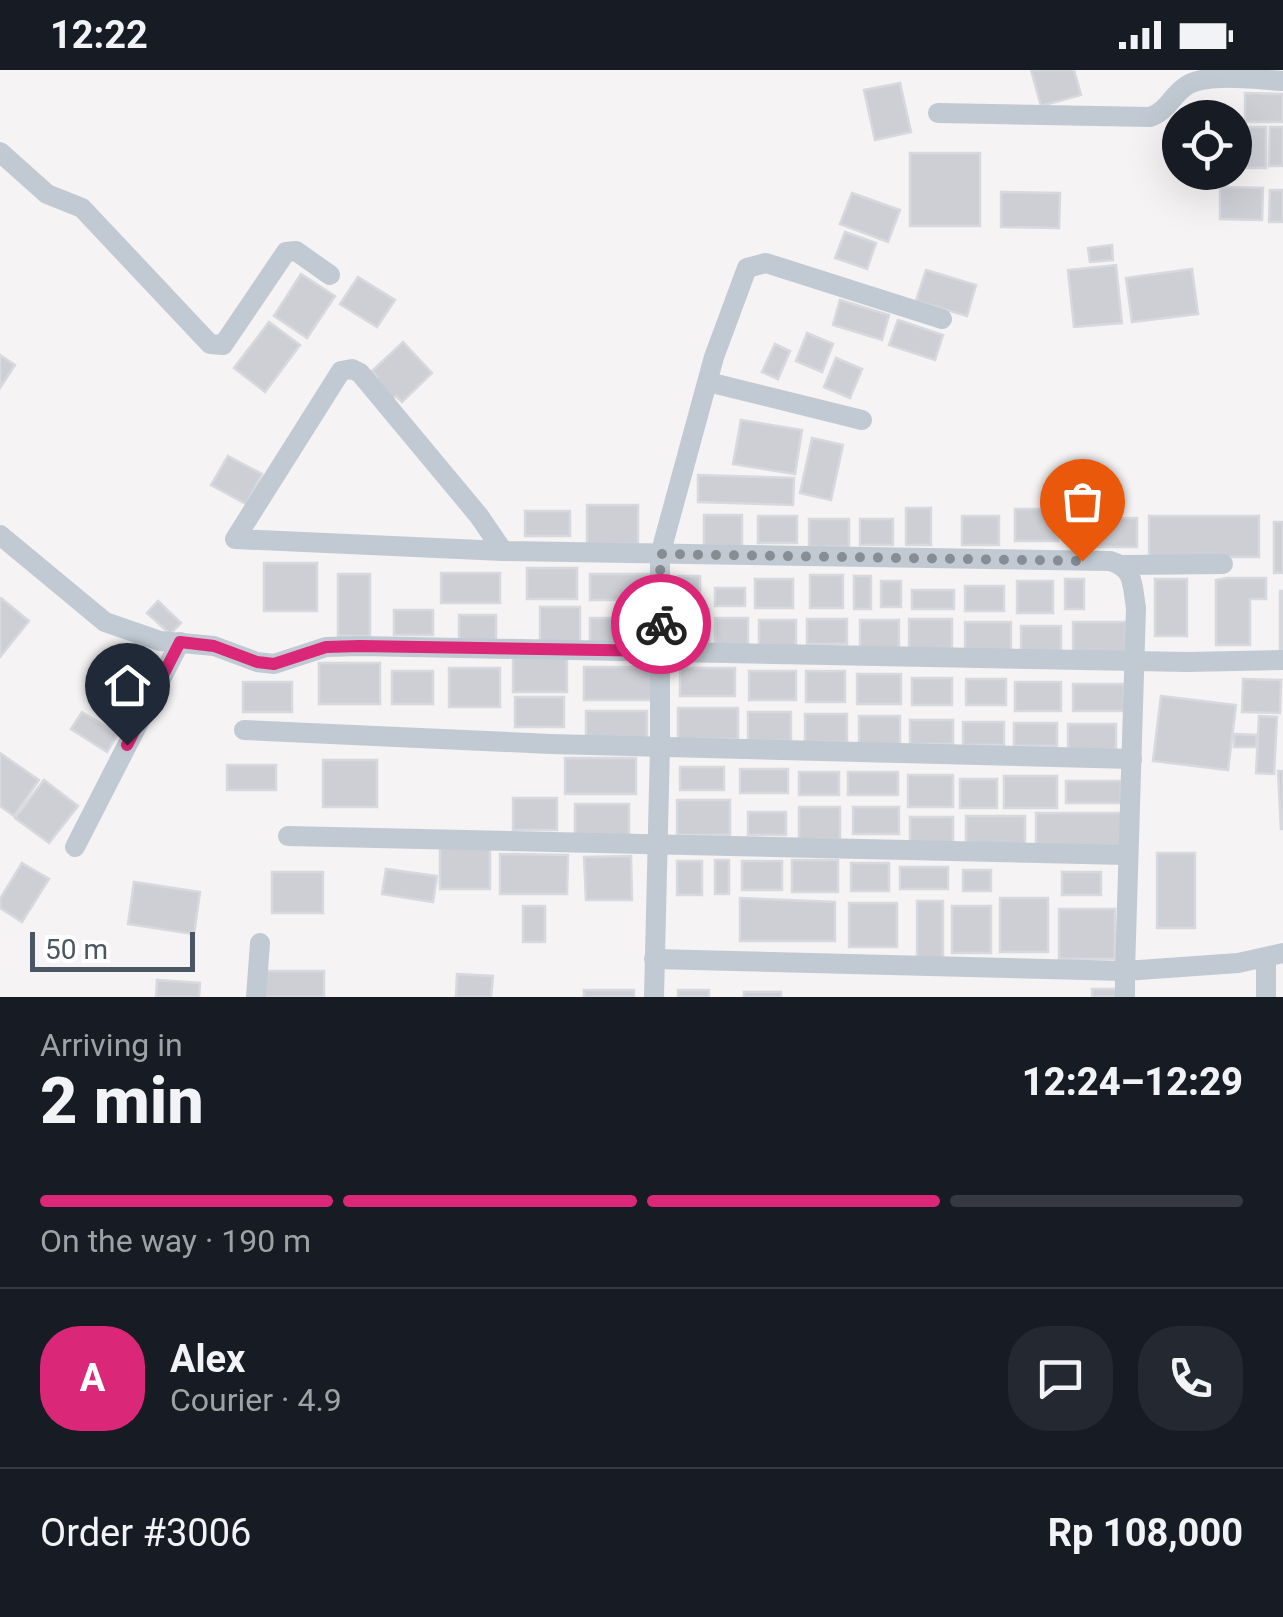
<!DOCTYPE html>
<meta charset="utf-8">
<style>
:root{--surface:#171b24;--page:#242831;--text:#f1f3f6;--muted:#9ea1a6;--line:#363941;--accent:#db2777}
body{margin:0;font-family:Roboto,sans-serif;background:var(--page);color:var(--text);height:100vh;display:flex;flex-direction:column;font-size:38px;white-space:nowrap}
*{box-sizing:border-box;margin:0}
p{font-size:32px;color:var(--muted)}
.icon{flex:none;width:55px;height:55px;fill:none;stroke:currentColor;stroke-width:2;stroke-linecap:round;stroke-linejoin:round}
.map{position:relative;height:927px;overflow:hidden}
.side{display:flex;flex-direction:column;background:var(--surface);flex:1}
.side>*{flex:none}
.tools{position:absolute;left:1162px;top:30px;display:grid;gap:20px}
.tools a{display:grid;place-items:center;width:90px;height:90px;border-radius:50%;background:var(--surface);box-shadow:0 10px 40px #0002;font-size:50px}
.scale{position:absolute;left:30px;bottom:25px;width:165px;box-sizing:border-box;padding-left:10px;border:5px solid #4a5661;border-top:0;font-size:28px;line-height:35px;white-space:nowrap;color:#4a5661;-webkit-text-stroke:8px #fff;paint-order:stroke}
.pin{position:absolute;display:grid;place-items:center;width:85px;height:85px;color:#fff;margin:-102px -42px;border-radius:50% 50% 50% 0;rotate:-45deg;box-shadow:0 0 10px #0007}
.pin .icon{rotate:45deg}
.courier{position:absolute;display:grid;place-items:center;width:100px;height:100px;margin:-50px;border:8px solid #db2777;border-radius:50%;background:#fff;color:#222;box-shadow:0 2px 12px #0007}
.overview em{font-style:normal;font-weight:800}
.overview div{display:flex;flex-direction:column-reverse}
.overview{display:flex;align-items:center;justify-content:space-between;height:170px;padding:0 40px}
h1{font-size:65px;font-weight:800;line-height:75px}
.bar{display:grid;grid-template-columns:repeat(4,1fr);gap:15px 10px;align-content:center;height:120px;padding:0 40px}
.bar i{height:12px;border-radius:8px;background:var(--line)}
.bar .on{background:var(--accent)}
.bar p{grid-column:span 4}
.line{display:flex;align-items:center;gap:25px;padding:0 40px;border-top:2px solid var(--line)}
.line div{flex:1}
.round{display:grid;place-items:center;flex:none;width:105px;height:105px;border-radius:40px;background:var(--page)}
.status{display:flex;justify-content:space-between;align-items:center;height:70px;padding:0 50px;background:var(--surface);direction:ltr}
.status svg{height:28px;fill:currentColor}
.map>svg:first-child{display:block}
.building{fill:#cdcfd5;stroke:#d7d9de;stroke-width:2.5}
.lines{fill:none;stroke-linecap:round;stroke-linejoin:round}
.minor{stroke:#c1cad2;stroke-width:20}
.done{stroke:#868d94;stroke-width:10;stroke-dasharray:0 18}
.route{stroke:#db2777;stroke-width:12}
</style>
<div class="status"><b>12:22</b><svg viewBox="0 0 49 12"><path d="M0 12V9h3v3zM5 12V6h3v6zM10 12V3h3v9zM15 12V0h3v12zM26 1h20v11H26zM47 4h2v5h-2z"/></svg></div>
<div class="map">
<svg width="1283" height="927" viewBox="0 0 1283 927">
<rect width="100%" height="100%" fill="#f5f3f3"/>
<!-- building -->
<g class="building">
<path d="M1031,0H1074L1081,25L1041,36Z"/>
<path d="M900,13L911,62L875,70L864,20Z"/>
<path d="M1245,23L1283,24V52H1245Z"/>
<rect x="1239" y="57" width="27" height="41"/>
<path d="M1270,57H1283V96H1269Z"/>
<rect x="910" y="83" width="70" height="73"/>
<path d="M1220,117L1263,118L1262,150L1220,149Z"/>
<path d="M1270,120H1283V152H1269Z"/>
<path d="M1001,122L1060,123L1059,158L1001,157Z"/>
<path d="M852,123L900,140L888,172L840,154Z"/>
<path d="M845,162L876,173L867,199L835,188Z"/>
<path d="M1112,175L1113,190L1090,192L1088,178Z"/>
<path d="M1116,195L1122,253L1074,257L1068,200Z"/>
<path d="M1192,199L1198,244L1132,252L1126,208Z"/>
<path d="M926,200L976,215L967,246L916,231Z"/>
<path d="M301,204L335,226L307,268L274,246Z"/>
<path d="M358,207L395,230L377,257L340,234Z"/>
<path d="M840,230L889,245L882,270L833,255Z"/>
<path d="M898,250L943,265L935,290L889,275Z"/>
<path d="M269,252L300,275L265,322L234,298Z"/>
<path d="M807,263L833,274L822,302L796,291Z"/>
<path d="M403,272L432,303L402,332L396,326L392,330L373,310L377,307L372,301Z"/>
<path d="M775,274L790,281L778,309L762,302Z"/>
<path d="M0,285L15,295L0,318Z"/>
<path d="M836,288L862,299L850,328L824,317Z"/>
<path d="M741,350L802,360L795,404L733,394Z"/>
<path d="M812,368L843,375L831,430L800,423Z"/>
<path d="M228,386L262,404L246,434L211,415Z"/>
<path d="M698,405L794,408L793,435L698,432Z"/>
<rect x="587" y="435" width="51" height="39"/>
<rect x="906" y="438" width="25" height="37"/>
<rect x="1015" y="439" width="43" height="32"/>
<rect x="525" y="441" width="45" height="25"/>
<rect x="704" y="445" width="38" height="31"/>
<rect x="758" y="446" width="39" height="27"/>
<rect x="962" y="446" width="37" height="29"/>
<rect x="1149" y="446" width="110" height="41"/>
<rect x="1073" y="448" width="64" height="29"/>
<rect x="809" y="449" width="40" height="28"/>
<rect x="860" y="449" width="33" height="26"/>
<rect x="1274" y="452" width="9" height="51"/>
<rect x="264" y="493" width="53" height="48"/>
<rect x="527" y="498" width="50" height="31"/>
<rect x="441" y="503" width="59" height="30"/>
<rect x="338" y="504" width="32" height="62"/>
<rect x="590" y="504" width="65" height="26"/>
<rect x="810" y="505" width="33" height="33"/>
<rect x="678" y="506" width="22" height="24"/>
<rect x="854" y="506" width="17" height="33"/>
<path d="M1227,508H1266V529H1250V575H1216V510Z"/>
<rect x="755" y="509" width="38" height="29"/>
<rect x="1065" y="509" width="19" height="30"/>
<rect x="1155" y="509" width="32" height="57"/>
<rect x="881" y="511" width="20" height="26"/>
<rect x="1017" y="511" width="36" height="32"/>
<rect x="965" y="516" width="39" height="25"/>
<rect x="715" y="518" width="30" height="18"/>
<rect x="912" y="520" width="42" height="19"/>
<rect x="1280" y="521" width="3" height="59"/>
<path d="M1,528L29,551L0,587V528Z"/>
<path d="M158,531L181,553L170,564L147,543Z"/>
<rect x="540" y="537" width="40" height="37"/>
<rect x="674" y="539" width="35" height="32"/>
<rect x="394" y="540" width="39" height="25"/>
<rect x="459" y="545" width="37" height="26"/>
<rect x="590" y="548" width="61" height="27"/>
<rect x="715" y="548" width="33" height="28"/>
<rect x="807" y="549" width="40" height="25"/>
<rect x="909" y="549" width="43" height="30"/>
<rect x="759" y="550" width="37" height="27"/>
<rect x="860" y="550" width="39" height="30"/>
<rect x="965" y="552" width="46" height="31"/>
<rect x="1073" y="552" width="53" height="31"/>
<rect x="1021" y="556" width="40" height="27"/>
<path d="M125,586L156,606L143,627L111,606Z"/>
<rect x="513" y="588" width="54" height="34"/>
<rect x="319" y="593" width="61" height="41"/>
<rect x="584" y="597" width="68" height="33"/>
<rect x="449" y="598" width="51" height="39"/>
<rect x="680" y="598" width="55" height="28"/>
<rect x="392" y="601" width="41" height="33"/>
<rect x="749" y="601" width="47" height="29"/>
<rect x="806" y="601" width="39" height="31"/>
<rect x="857" y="604" width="44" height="30"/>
<rect x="912" y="608" width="40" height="27"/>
<rect x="966" y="609" width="40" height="26"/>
<path d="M1243,609L1281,610L1280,643L1242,642Z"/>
<rect x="243" y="612" width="49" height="30"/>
<rect x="1015" y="612" width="46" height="29"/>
<rect x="1073" y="614" width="51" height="27"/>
<path d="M1161,626L1236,635L1228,700L1153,691Z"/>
<rect x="515" y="627" width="49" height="30"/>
<rect x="678" y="638" width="60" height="31"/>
<rect x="586" y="641" width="61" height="29"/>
<path d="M82,642L118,664L107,682L71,659Z"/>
<rect x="748" y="642" width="43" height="29"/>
<rect x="805" y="644" width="42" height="28"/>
<rect x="859" y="646" width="41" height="31"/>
<path d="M1259,646L1277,647L1274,704L1256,703Z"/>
<rect x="910" y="650" width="43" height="24"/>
<rect x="963" y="652" width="41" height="23"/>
<rect x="1014" y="653" width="43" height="23"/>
<rect x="1068" y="654" width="48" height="26"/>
<path d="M1234,664L1257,665L1256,677H1234Z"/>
<path d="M0,683L39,710L14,746L0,736Z"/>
<rect x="565" y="688" width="71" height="36"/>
<rect x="323" y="690" width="54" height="47"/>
<rect x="227" y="695" width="49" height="25"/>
<rect x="680" y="697" width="44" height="23"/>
<rect x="740" y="699" width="48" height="24"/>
<path d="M1278,701H1283V759H1281Z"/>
<rect x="799" y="702" width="40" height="23"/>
<rect x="848" y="702" width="50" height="23"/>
<rect x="908" y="705" width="45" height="32"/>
<rect x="1004" y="706" width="53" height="32"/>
<rect x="960" y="709" width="37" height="29"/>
<path d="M44,710L78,736L49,773L15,748Z"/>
<rect x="1066" y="711" width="55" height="22"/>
<rect x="513" y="728" width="44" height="32"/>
<rect x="677" y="730" width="53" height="35"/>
<rect x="575" y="734" width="54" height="31"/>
<rect x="799" y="737" width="41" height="32"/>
<rect x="853" y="737" width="46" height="27"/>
<rect x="748" y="742" width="38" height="23"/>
<rect x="1036" y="743" width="86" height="35"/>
<rect x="966" y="746" width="59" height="30"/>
<rect x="910" y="747" width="43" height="28"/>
<rect x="440" y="778" width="50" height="41"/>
<rect x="1157" y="783" width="38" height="75"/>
<path d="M500,784L568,785L567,824H500Z"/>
<path d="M631,786L632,830H586L584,787Z"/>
<rect x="715" y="790" width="14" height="34"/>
<rect x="792" y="790" width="46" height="32"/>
<rect x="677" y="791" width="25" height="34"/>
<rect x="742" y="791" width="40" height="29"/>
<path d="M22,793L49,809L22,852L0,838V829Z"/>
<rect x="851" y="793" width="38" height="28"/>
<rect x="900" y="797" width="48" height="22"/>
<path d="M386,799L437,806L433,832L382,824Z"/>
<rect x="963" y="800" width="28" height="21"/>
<rect x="272" y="802" width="51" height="41"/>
<rect x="1062" y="802" width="39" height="23"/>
<path d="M134,812L200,822L194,864L128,854Z"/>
<path d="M740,828L835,832V871H740Z"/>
<rect x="1000" y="828" width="48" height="54"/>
<rect x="917" y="831" width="26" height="57"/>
<rect x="849" y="833" width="48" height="44"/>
<rect x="523" y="836" width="22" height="36"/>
<rect x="952" y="836" width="39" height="47"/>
<rect x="1059" y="839" width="56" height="50"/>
<rect x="264" y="901" width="60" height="26"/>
<path d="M457,904L493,906L491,927H456Z"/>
<path d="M157,910L200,913L199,927H156Z"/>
<rect x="1092" y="919" width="28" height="8"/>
<rect x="584" y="920" width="50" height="7"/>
<rect x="678" y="920" width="31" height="7"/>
<rect x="744" y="922" width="37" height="5"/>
</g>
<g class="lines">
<!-- minor -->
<g class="minor">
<path d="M938,43L1150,47C1168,41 1171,26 1186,16C1205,2 1259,10 1283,11"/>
<path d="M0,82L47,124L82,138L210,274L223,275L286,182L296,181L330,205"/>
<path d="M708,312L862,350"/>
<path d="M0,465L105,552L160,571L214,576L257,592L274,594L326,577L360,576L1187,592L1283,590"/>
<path d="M503,481L479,446L360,303L352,299L341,301L235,469L503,481L1110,491C1135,498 1132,515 1136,538L1125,901L654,889"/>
<path d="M1124,495L1223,494"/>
<path d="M244,660L551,674L1132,689"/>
<path d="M288,766L1127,785"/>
<path d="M75,777L180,572"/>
<path d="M1266,888V927"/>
<path d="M256,927L260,873"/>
<path d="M654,927L660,676V485L714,287L747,198L766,193L942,249"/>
<path d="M1125,927V901L1238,893L1283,883"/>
</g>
</g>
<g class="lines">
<!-- done -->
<path class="done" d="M661,554L660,484L1082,491"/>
<!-- route -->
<path class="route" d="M127,675L180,572L214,576L257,592L274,594L326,577L360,576L660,581L661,554"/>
</g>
</svg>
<div class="tools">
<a><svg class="icon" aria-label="locate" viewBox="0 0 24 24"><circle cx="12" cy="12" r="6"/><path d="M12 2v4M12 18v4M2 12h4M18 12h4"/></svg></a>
</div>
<div class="scale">50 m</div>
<div class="pin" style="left:1082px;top:491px;background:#ea580c"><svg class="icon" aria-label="bag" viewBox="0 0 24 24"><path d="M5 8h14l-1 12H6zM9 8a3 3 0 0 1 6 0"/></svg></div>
<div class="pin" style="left:127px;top:675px;background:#1f2937"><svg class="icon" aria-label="home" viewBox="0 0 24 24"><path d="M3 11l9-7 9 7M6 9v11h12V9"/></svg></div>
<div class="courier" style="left:661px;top:554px"><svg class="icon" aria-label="bike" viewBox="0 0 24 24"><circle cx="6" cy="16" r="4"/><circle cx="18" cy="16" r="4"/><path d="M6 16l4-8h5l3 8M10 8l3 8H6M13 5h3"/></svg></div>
</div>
<section class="side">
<div class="overview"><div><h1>2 min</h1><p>Arriving in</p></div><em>12:24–12:29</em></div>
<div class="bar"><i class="on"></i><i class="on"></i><i class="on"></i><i></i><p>On the way · 190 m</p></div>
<div class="line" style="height:180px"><b class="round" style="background:var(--accent);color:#fff">A</b><div><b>Alex</b><p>Courier · 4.9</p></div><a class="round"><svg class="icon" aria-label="chat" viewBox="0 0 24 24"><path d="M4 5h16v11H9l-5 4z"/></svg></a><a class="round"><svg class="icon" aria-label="phone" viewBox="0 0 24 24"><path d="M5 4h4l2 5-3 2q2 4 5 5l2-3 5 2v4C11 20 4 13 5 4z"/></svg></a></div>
<div class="line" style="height:130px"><div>Order #3006</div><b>Rp 108,000</b></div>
</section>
